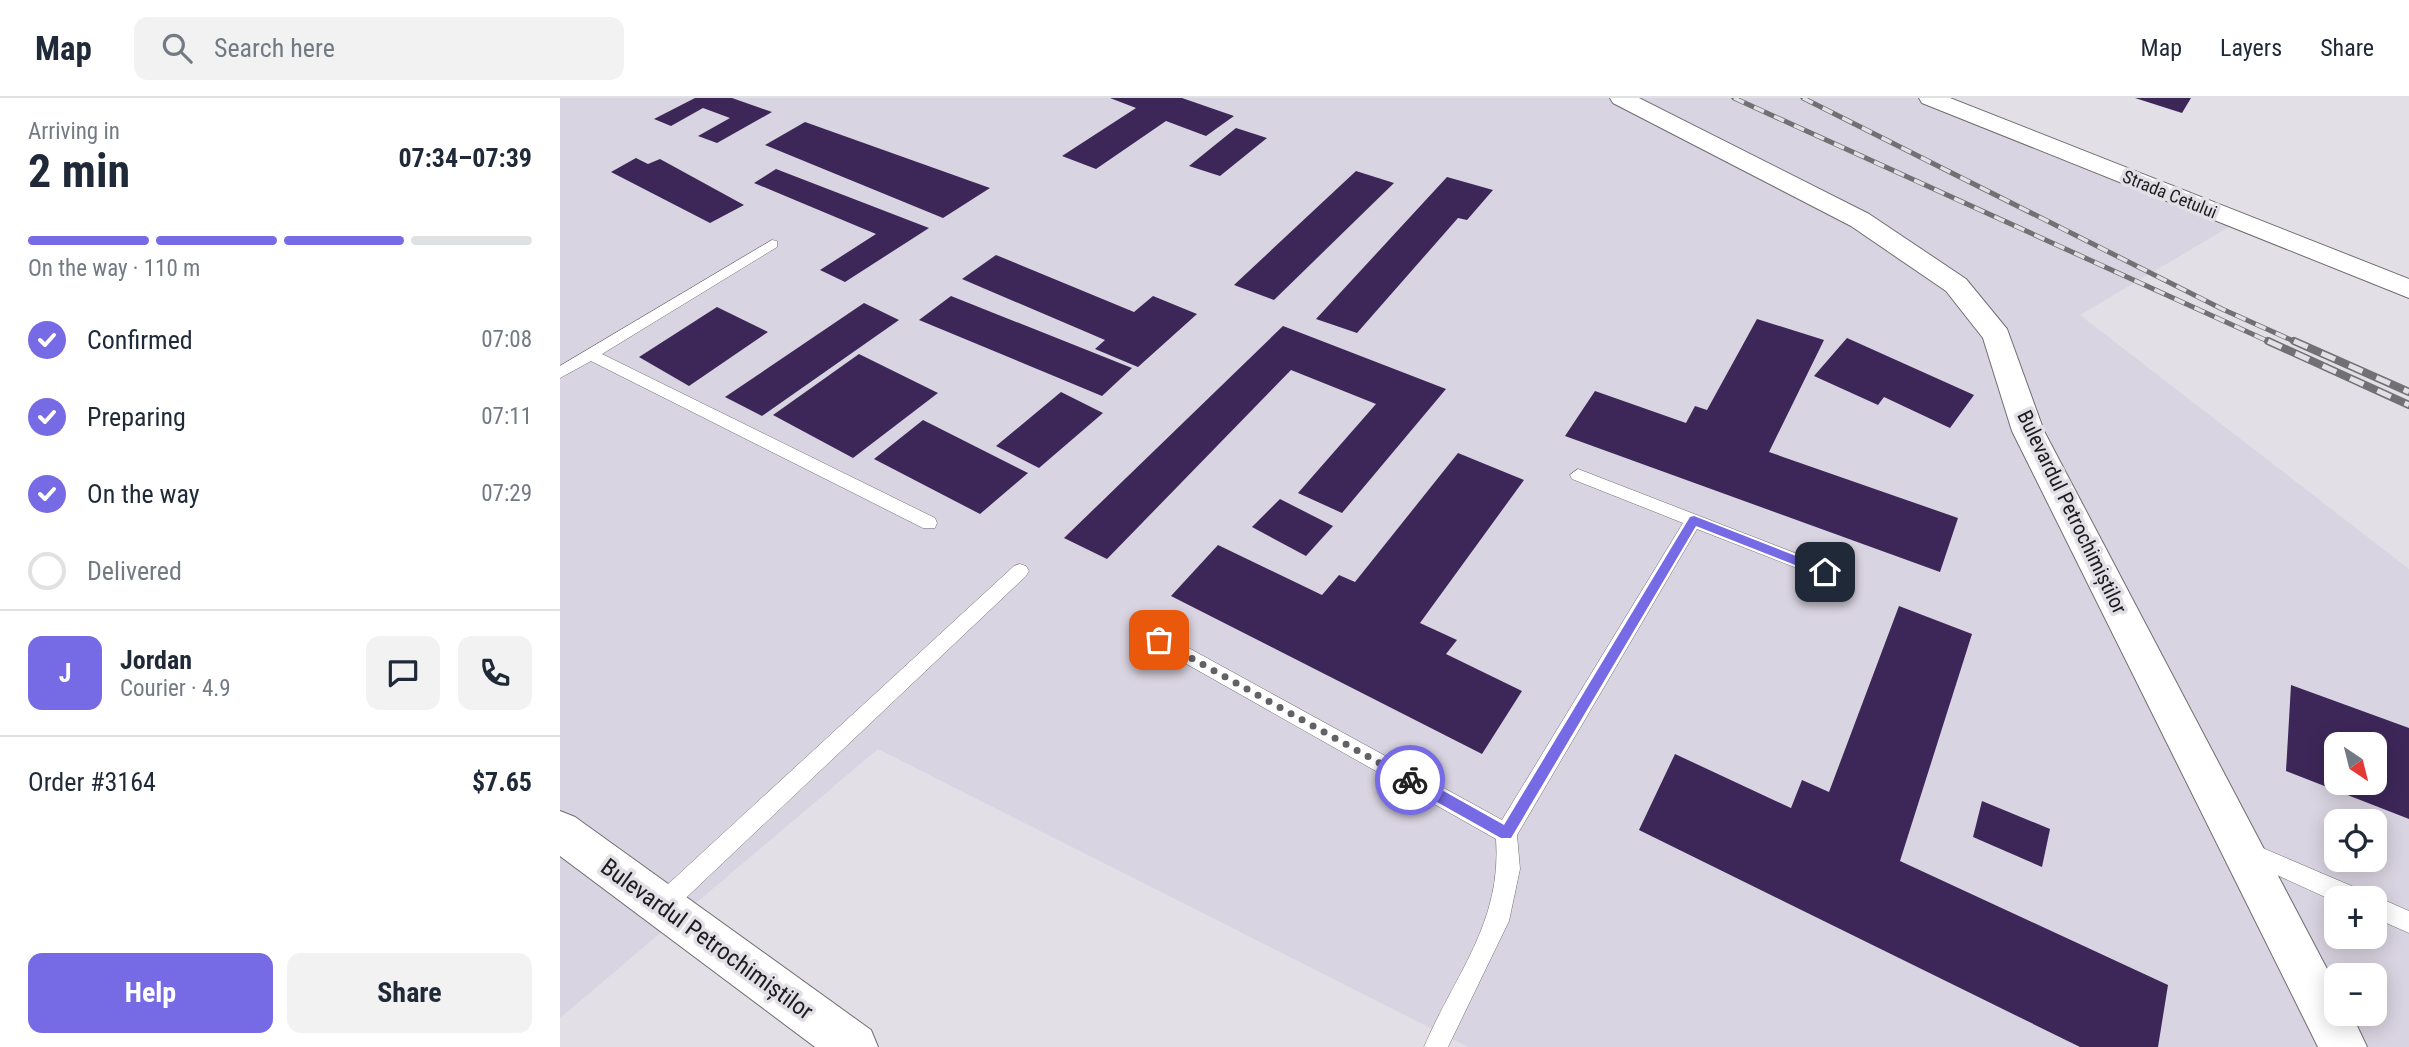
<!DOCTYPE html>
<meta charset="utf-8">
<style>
:root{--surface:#fff;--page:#f2f2f3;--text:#1f2937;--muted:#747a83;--line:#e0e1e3;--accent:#766ae5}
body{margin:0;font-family:"Roboto Condensed",sans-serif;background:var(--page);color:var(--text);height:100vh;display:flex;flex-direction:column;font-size:26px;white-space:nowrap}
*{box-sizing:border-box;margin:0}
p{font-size:23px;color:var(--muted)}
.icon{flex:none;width:38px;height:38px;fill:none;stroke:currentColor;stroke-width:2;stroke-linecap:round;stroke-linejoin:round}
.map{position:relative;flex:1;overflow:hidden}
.side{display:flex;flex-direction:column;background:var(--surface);width:560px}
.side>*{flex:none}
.needle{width:46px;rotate:145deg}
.fabs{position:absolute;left:1764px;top:634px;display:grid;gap:14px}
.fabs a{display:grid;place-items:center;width:63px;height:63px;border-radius:14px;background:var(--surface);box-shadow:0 4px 18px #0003;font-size:35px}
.pin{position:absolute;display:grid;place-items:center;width:60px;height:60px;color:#fff;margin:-30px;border-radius:14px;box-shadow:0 4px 10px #0006}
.courier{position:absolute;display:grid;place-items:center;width:70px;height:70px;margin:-35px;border:5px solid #766ae5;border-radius:50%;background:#fff;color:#222;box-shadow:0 2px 9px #0007}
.headline em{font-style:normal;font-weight:700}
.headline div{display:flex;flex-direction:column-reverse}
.headline{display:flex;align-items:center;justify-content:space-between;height:119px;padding:0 28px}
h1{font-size:46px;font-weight:700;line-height:52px}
.bar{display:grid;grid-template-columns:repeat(4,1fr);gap:10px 7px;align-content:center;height:84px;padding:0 28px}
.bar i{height:9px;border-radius:5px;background:var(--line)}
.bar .current{background:var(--accent)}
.bar p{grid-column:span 4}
.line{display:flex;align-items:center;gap:18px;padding:0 28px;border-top:2px solid var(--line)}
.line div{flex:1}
.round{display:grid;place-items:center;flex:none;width:74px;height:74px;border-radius:14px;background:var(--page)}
ol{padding:0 28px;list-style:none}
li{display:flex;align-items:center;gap:21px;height:77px}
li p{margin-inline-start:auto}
li .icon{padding:7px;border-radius:50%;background:var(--accent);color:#fff;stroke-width:4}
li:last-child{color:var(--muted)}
li i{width:38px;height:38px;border:4px solid var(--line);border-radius:50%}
.primary-button{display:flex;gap:14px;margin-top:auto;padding:14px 28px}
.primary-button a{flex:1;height:80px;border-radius:14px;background:var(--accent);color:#fff;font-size:28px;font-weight:700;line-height:80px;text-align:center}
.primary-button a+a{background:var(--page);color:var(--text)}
header{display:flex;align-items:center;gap:42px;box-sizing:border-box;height:98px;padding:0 35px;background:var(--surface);border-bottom:2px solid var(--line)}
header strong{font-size:33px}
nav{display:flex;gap:38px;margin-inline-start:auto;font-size:24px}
.search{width:490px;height:63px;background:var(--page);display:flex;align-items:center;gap:18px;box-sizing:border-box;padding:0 24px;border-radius:14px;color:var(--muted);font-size:26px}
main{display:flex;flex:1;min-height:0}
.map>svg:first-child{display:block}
.built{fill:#d9d4e1;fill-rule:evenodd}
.building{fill:#3d2759;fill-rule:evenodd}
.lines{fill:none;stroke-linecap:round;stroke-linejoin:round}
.lane-casing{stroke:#706e73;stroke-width:1}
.street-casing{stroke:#706e73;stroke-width:2}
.lane{fill:#fff;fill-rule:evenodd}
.street{fill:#fff;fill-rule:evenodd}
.rail-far1-casing{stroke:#717174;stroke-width:5}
.rail-casing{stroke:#717174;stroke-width:8}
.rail-far1{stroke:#e2e0e6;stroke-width:3.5;stroke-dasharray:11;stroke-linecap:butt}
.rail{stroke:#e2e0e6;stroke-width:5;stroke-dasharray:15;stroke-linecap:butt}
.route{fill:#766ae5}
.done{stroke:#626165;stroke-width:7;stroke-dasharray:0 12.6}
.labels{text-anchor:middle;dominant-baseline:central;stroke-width:7;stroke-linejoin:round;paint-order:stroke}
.far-street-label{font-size:18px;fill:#1d1d1f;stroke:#e2e0e6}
.street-label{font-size:21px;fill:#1d1d1f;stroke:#e2e0e6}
.near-street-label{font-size:24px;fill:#1d1d1f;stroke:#e2e0e6}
</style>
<header>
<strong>Map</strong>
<div class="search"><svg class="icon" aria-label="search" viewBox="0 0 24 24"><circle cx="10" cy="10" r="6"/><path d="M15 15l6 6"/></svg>Search here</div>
<nav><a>Map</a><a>Layers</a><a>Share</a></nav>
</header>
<main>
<section class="side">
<div class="headline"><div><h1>2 min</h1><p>Arriving in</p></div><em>07:34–07:39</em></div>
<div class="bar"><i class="current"></i><i class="current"></i><i class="current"></i><i></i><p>On the way · 110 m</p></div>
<ol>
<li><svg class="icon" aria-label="check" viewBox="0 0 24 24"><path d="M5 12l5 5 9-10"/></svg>Confirmed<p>07:08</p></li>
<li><svg class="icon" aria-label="check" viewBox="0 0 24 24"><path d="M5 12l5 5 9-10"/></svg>Preparing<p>07:11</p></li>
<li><svg class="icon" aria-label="check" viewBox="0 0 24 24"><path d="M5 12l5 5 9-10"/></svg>On the way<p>07:29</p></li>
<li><i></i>Delivered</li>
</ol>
<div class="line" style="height:126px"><b class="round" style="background:var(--accent);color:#fff">J</b><div><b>Jordan</b><p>Courier · 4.9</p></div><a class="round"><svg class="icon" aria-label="chat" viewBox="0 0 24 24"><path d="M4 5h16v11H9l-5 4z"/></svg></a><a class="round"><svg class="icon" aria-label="phone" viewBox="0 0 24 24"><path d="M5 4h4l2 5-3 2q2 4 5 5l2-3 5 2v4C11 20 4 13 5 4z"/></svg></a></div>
<div class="line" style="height:91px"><div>Order #3164</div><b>$7.65</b></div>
<div class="primary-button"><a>Help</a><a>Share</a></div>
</section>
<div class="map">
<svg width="1849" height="949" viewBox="0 0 1849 949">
<rect width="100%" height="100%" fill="#e2e0e6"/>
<!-- built -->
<path class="built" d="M0,0H1370L1669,129L1520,217L1849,471V949H908L318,651L0,920ZM1776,646H1815V684H1776ZM1776,723H1815V761H1776ZM1776,800H1815V838H1776ZM1776,877H1815V915H1776Z"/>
<!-- building -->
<g class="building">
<path d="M135,0H172L212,14L157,45L138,38L170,20L143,10L111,28L94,21Z"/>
<path d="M550,0H622L674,18L646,38L606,23L536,71L502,58L576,10Z"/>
<path d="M1575,0H1631L1622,15Z"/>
<path d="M245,24L430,90L383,120L205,47Z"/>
<path d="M676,30L707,40L660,78L629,68Z"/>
<path d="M76,60L88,66L100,61L184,107L150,125L51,74Z"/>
<path d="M216,71L369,130L285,184L260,172L316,136L194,85Z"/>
<path d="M796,73L834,85L714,202L674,187Z"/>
<path d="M887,79L933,92L907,122L898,120L797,235L756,221Z"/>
<path d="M436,157L574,214L593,198L637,216L578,269L535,251L545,242L402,181Z"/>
<path d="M391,198L572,270L542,298L359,222Z"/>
<path d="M304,205L339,222L202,318L165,299Z"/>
<path d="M157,209L208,234L129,288L79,259Z"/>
<path d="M1197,221L1264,242L1209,354L1398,420L1380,474L1005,338L1035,293L1126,325L1135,308L1147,312Z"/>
<path d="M723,228L886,291L782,415L738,395L816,306L731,272L547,461L504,440Z"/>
<path d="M1287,240L1414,297L1390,330L1324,299L1318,307L1254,278Z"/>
<path d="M299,256L378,295L293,360L213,317Z"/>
<path d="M501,294L543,315L479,370L436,348Z"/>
<path d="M363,322L468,375L420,416L314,361Z"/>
<path d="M898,355L964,382L860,525L897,542L886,556L962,593L922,656L611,498L658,447L762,497L779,477L795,484Z"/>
<path d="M720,401L773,428L746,458L692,429Z"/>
<path d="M1339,508L1412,536L1340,763L1608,887L1598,949H1520L1079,732L1115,656L1231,710L1242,682L1269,694Z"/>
<path d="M1731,587L1849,630V721L1726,673ZM1776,646H1815V684H1776Z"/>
<path d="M1422,703L1490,731L1482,769L1413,739Z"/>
</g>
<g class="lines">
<defs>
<g id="lane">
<path d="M212,142L217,143V149L42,256L375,420L377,425L375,430H363L31,263L0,280V268Z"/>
<path d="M1018,371L1271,469L1274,474L1271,479L1265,481L1137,431L957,737L960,771L949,823L888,949H864C895,876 942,825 936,741L593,547L590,542L593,537L599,534L605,537L942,722L1123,425L1012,381L1010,377Z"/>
<path d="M460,466L466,468L469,473L466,478L110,815L102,818L94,815L91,807L94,799L454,468Z"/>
<path d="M1691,745L1801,792L1804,800H1776V804L1684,762L1680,755L1684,748Z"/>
<path d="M1815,798L1849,813V835L1815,820V800H1811Z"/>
</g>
<g id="street">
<path d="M1050,0H1079L1309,116L1406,181L1447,231L1484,333L1776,888V915H1791L1807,949H1758L1452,333L1423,240L1386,193L1291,128L1053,5Z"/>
<path d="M1359,0H1390L1849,181V200L1362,5Z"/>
<path d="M0,713L15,719L311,932L318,949H255L0,758Z"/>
</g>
</defs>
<!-- lane casing -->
<use href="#lane" class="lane-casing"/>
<!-- street casing -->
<use href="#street" class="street-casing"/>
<!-- lane -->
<use href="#lane" class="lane"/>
<!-- street -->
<use href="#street" class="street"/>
<defs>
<g id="rail-far1">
<path d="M1174,0L1712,245"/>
<path d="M1243,0L1662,211L1738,245"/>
</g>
<g id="rail">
<path d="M1708,243L1849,307"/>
<path d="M1734,243L1849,294"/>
</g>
</defs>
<!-- rail-far1 casing -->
<use href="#rail-far1" class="rail-far1-casing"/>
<!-- rail casing -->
<use href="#rail" class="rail-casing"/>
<!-- rail-far1 -->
<use href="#rail-far1" class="rail-far1"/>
<!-- rail -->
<use href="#rail" class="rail"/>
</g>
<!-- route -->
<path class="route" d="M1134,418L1269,471L1271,474L1269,477H1261L1136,428L951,740H941L845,686V677H855L944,727L1130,419Z"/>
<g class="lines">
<!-- done -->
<path class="done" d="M599,542L850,682"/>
</g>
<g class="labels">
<!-- far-street labels -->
<g class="far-street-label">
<text transform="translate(1610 96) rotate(22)">Strada Cetului</text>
</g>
<!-- street labels -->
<g class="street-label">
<text transform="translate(1512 414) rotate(64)">Bulevardul Petrochimiștilor</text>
</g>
<!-- near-street labels -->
<g class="near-street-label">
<text transform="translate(147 841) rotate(36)">Bulevardul Petrochimiștilor</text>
</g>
</g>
</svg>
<div class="fabs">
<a><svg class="needle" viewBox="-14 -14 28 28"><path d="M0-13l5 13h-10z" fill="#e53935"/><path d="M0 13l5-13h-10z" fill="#747a83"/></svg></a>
<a><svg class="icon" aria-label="locate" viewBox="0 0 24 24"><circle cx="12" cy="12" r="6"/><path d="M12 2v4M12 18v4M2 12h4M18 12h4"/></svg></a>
<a>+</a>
<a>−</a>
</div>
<div class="pin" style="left:599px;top:542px;background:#ea580c"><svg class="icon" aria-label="bag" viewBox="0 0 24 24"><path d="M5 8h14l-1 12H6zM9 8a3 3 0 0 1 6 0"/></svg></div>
<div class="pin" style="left:1265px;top:474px;background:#1f2937"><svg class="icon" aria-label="home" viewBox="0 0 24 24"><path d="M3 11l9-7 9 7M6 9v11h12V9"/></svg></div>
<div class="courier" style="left:850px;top:682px"><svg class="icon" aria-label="bike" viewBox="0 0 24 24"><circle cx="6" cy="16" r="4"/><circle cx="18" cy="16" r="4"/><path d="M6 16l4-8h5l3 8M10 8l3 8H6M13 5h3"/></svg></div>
</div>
</main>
